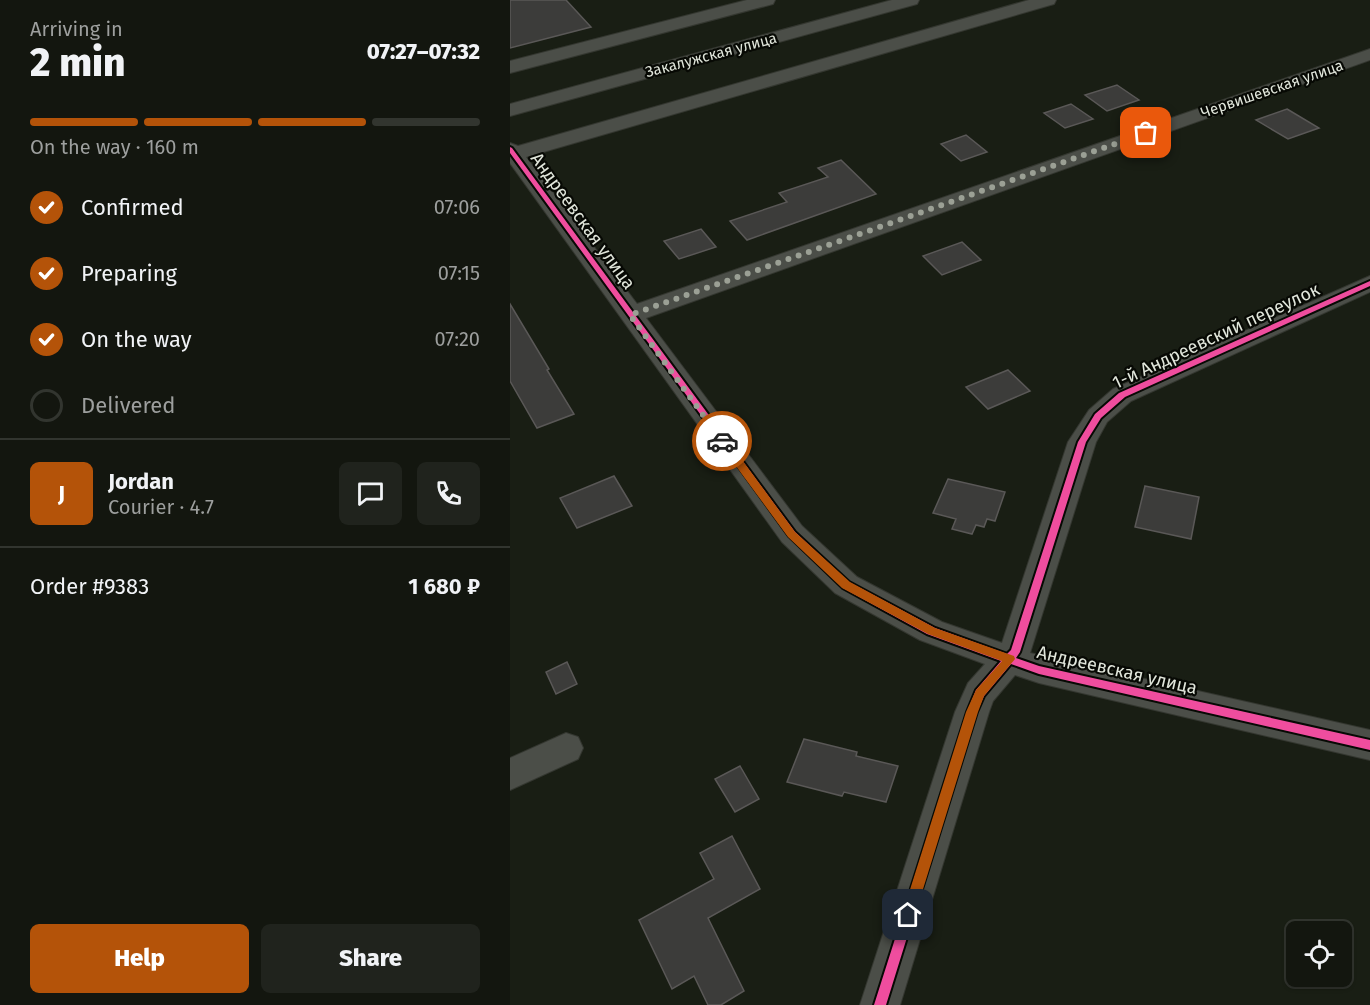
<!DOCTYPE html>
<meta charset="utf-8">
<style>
:root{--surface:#13160f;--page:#20231d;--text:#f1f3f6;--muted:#9d9f9e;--line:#32352f;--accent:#b45309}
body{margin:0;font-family:"Fira Sans",sans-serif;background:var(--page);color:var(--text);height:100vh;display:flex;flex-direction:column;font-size:22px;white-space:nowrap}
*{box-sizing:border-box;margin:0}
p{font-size:20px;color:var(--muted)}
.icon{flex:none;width:33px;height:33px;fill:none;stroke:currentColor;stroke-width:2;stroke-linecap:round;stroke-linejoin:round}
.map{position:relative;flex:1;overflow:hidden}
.side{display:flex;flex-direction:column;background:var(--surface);width:510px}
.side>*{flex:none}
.tools{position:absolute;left:776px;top:921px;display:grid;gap:12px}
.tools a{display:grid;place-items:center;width:66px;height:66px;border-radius:9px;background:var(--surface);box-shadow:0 2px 4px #0004,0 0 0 2px var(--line);font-size:30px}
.pin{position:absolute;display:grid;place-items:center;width:51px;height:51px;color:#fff;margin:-26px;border-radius:12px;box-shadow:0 3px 9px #0006}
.courier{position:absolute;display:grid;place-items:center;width:60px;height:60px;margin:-30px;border:4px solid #b45309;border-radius:50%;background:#fff;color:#222;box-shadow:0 2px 8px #0007}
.summary em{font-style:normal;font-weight:800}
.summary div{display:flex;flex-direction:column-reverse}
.summary{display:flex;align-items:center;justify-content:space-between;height:102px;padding:0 30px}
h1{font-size:39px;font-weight:800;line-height:45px}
.bar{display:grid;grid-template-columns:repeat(4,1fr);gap:9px 6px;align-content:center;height:72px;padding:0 30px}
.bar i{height:8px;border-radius:4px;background:var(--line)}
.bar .active{background:var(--accent)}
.bar p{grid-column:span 4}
.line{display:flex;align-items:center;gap:15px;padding:0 30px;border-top:2px solid var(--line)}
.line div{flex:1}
.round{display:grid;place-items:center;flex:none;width:63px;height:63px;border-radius:9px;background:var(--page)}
ol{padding:0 30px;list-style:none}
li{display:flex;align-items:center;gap:18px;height:66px}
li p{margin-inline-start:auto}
li .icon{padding:6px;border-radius:50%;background:var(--accent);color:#fff;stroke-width:4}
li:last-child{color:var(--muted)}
li i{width:33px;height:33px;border:3px solid var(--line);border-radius:50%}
.cta{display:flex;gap:12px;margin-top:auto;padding:12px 30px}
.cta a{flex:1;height:69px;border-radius:9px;background:var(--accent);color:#fff;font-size:24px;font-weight:800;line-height:69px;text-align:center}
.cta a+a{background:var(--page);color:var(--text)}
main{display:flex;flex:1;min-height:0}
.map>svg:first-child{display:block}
.building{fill:#3c3c3a;stroke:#5a5857;stroke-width:1.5}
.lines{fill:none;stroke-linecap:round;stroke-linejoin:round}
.minor-casing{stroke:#343730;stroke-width:2}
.minor{fill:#4b4e48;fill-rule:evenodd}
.cycleway-casing{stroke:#070904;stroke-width:4}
.cycleway{fill:#ef4d9e;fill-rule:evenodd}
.route{fill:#b45309}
.done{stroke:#9ba095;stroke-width:6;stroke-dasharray:0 10.8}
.labels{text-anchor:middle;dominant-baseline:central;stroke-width:4.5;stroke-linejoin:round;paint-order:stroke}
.far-street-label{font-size:15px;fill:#e1e6db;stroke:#070904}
.street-label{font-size:18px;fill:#e1e6db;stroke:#070904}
</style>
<main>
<section class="side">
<div class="summary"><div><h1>2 min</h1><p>Arriving in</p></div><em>07:27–07:32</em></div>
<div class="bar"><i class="active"></i><i class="active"></i><i class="active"></i><i></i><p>On the way · 160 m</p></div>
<ol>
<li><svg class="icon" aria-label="check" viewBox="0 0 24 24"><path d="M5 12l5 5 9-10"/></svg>Confirmed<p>07:06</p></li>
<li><svg class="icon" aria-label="check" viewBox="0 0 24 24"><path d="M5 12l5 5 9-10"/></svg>Preparing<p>07:15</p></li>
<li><svg class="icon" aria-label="check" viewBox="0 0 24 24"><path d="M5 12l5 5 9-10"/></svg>On the way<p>07:20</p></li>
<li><i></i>Delivered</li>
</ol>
<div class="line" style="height:108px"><b class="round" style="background:var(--accent);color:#fff">J</b><div><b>Jordan</b><p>Courier · 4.7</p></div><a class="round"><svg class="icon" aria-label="chat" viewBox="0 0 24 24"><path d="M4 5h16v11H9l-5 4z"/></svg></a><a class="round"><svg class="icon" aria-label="phone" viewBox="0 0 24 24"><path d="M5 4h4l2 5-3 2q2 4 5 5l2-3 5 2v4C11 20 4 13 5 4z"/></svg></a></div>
<div class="line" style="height:78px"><div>Order #9383</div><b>1 680 ₽</b></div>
<div class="cta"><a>Help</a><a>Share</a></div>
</section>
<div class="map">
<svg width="860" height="1005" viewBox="0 0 860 1005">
<rect width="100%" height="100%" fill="#191e14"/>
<!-- building -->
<g class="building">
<path d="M0,0H56L81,27L0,48Z"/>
<path d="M607,85L629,100L597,111L575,95Z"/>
<path d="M561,104L583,119L555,128L534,113Z"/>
<path d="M777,109L809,128L778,139L746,120Z"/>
<path d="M456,135L477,152L451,161L431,144Z"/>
<path d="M331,160L366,194L237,240L220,221L277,202L269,193L318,177L308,168Z"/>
<path d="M191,229L206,247L169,259L154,241Z"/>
<path d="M452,242L471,260L432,275L413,256Z"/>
<path d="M0,304L39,369L37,370L64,414L27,428L0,381Z"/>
<path d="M498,370L520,391L478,409L456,387Z"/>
<path d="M104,476L122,506L67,528L50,498Z"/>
<path d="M438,479L495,492L485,521L477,519L474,527L466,525L462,534L442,529L446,519L423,513Z"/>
<path d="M635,486L689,497L681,539L625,527Z"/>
<path d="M57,662L67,684L46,694L36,672Z"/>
<path d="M294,739L347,752L346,756L388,766L376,802L334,792L332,796L277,782Z"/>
<path d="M230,766L249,799L225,812L205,779Z"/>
<path d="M222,836L250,889L198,918L234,991L211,1005H198L184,976L162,989L129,920L204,879L190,853Z"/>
</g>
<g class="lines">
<defs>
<g id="minor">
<path d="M237,0H265L263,4L0,73V61Z"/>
<path d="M382,0H409L407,4L0,116V104Z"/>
<path d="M519,0H546L544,4L16,157L127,304L860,49V60L136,318L292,526L347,577L432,622L492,643L558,442L579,410L603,389L860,276V292L621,401L597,422L586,442L520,653L860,730V760L529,683L505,675L483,701L479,712L390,1005H350L445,712L458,683L475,664L410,640L325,593L272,542L0,163V143L8,146Z"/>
<path d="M56,733L68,737L73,748L68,759L0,790V758Z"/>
</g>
</defs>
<!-- minor casing -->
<use href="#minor" class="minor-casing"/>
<!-- minor -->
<use href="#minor" class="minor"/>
<defs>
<path id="cycleway" d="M0,147L2,148L285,532L339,582L425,628L497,654L501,650L568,442L585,414L609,393L860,281V286L615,397L591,418L576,442L510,652L506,658L529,666L860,740V750L529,674L501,664L474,696L467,712L376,1005H364L457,712L466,690L491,661L417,634L333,588L279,536L0,153Z"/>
</defs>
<!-- cycleway casing -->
<use href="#cycleway" class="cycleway-casing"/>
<!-- cycleway -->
<use href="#cycleway" class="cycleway"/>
</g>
<!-- route -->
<path class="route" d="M212,437L216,438L285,532L340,582L425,628L504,656L505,659L474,696L468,712L405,915L403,919L398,921L394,919L392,915L456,712L466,690L492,661L418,634L332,588L278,537L209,443V438Z"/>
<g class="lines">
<!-- done -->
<path class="done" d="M212,441L120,315L636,133"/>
</g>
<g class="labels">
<!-- far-street labels -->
<g class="far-street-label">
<text transform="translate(201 55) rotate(-15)">Закалужская улица</text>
<text transform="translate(762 89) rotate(-19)">Червишевская улица</text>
</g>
<!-- street labels -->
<g class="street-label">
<text transform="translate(73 221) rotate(54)">Андреевская улица</text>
<text transform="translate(706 336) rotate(-25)">1-й Андреевский переулок</text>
<text transform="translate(607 670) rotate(13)">Андреевская улица</text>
</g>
</g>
</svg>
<div class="tools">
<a><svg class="icon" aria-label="locate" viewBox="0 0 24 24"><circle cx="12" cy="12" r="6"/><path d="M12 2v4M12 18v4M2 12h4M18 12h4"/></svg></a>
</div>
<div class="pin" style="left:636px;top:133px;background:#ea580c"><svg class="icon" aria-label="bag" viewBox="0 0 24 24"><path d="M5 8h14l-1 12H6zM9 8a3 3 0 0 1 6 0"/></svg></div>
<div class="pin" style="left:398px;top:915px;background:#1f2937"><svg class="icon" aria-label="home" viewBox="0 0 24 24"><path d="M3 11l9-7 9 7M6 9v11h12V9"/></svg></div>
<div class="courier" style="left:212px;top:441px"><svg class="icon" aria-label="car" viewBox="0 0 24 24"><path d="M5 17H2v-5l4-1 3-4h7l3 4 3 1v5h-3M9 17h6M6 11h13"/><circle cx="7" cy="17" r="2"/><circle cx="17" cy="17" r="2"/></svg></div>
</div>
</main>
